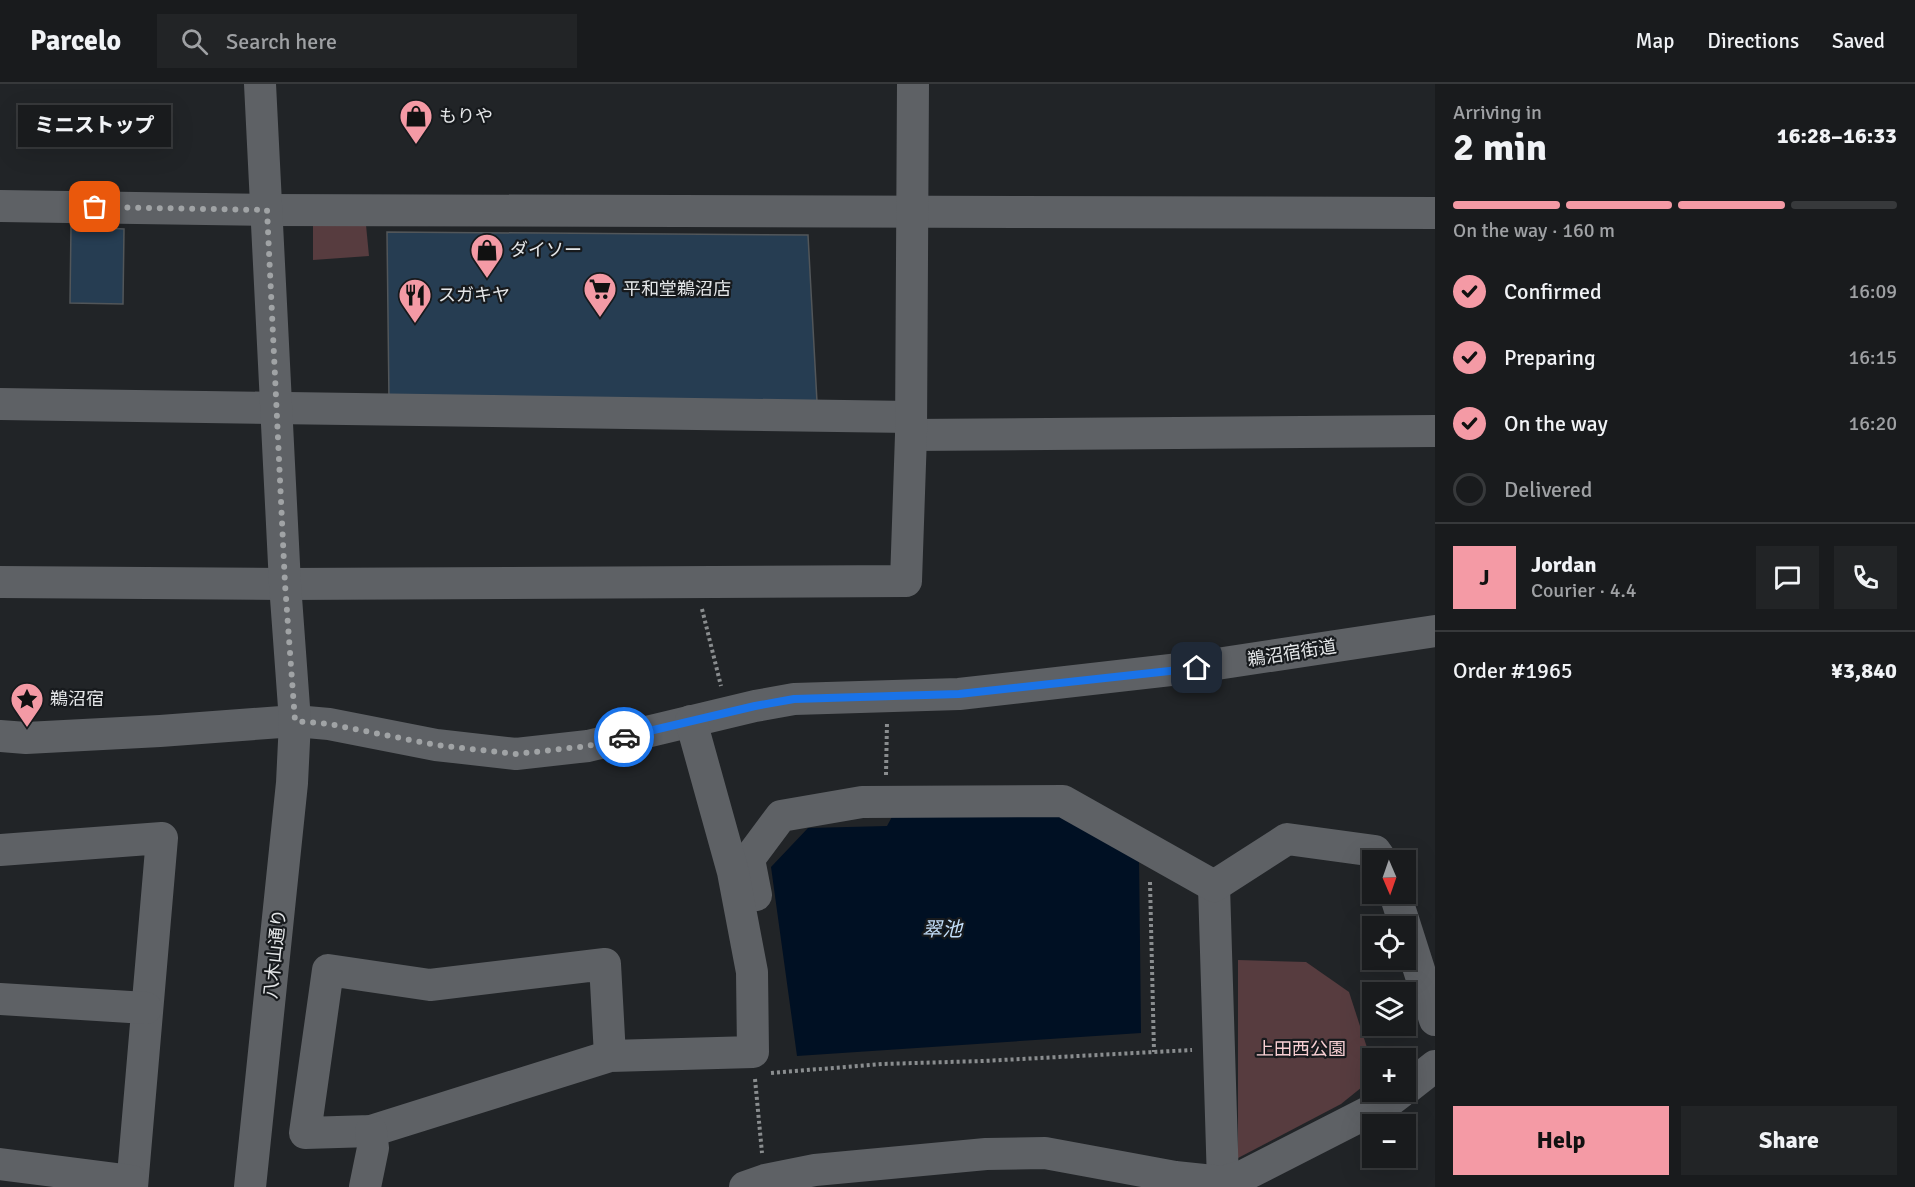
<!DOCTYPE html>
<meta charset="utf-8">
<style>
:root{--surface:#191b1d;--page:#222426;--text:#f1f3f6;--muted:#9fa1a4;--line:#37393b;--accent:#f49aa5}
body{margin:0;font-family:Signika,"Noto Sans JP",sans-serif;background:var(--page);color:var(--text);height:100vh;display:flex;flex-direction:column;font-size:22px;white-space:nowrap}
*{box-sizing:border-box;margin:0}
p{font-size:20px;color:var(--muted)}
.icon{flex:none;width:33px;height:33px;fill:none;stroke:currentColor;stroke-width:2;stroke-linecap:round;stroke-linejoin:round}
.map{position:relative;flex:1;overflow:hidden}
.drawer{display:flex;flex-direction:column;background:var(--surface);width:480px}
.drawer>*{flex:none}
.needle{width:39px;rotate:178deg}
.controls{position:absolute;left:1362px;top:766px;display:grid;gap:12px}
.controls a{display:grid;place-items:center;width:54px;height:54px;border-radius:0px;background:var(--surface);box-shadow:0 6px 24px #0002,0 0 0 2px var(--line);font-size:30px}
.pin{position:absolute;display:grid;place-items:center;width:51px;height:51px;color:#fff;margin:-26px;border-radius:12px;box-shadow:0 3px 9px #0006}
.courier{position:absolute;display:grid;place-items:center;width:60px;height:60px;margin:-30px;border:4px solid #1a73e8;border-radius:50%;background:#fff;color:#222;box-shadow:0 2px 8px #0007}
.bubble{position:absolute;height:42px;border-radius:0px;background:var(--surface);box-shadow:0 6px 24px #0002,0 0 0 2px var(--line);font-size:20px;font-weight:800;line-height:42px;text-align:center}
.overview em{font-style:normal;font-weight:800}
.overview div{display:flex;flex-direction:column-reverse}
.overview{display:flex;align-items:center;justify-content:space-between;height:102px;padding:0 18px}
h1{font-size:39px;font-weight:800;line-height:45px}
.bar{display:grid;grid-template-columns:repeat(4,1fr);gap:9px 6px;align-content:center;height:72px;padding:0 18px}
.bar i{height:8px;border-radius:4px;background:var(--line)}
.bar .active{background:var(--accent)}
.bar p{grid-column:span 4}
.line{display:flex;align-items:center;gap:15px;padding:0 18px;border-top:2px solid var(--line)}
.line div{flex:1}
.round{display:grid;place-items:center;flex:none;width:63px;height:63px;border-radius:0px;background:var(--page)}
ol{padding:0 18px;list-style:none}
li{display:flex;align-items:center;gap:18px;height:66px}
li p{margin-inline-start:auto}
li .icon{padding:6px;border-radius:50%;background:var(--accent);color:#111;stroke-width:4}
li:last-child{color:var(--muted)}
li i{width:33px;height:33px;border:3px solid var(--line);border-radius:50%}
.cta{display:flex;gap:12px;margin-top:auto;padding:12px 18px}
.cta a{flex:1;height:69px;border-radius:0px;background:var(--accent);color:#111;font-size:24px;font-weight:800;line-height:69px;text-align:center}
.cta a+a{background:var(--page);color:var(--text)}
header{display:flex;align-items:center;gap:36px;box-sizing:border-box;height:84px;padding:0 30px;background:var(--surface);border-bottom:2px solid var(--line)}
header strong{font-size:28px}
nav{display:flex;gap:33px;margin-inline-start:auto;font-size:21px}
.search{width:420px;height:54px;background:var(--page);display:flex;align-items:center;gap:15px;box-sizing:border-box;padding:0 21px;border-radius:0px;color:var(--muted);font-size:22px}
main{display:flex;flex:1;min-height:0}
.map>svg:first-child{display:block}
.green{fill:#573c3f}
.water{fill:#001023}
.building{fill:#263d52;stroke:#525659;stroke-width:1.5}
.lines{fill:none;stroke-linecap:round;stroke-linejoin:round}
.path{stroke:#8a8d8f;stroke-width:4;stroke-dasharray:3 3;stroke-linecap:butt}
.minor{stroke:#5e6165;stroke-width:32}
.done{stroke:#a0a3a5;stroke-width:6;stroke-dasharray:0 10.8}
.route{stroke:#1a73e8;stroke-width:8}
.labels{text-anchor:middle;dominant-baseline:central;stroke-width:4.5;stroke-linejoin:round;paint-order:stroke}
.poi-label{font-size:18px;fill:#e5e7e9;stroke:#171a1d;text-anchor:start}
.street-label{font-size:18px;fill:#e5e7e9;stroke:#171a1d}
.park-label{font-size:18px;fill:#f7ced2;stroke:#171a1d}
.water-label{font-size:20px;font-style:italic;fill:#c3def9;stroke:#171a1d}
</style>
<header>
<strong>Parcelo</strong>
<div class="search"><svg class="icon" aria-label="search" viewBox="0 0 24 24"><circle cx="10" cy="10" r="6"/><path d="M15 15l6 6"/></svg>Search here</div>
<nav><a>Map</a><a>Directions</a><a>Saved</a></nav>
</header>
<main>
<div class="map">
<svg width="1435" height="1103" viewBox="0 0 1435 1103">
<rect width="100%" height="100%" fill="#212427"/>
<!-- green -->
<g class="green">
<path d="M313,141H366L369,172L313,176Z"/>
<path d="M1238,876L1306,878L1349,908L1372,979V995L1341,1020L1238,1074Z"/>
</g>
<!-- water -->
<path class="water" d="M1065,726L1139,770L1141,949L797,972L771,783L808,744L887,742L894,729Z"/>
<!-- building -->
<g class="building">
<path d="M71,142L124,145L123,220L70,219Z"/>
<path d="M387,148L808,151L817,318L389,317Z"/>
</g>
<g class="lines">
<!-- path -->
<g class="path">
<path d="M702,525L721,602"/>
<path d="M886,691L887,638"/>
<path d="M1150,798L1154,968"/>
<path d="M771,989L882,980L983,977L1192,966"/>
<path d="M755,995L762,1069"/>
</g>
<!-- minor -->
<g class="minor">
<path d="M0,122L267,126L1435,129"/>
<path d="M0,320L911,333"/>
<path d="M911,351L1435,347"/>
<path d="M0,498L285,500L906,497L911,351L913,0"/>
<path d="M0,652L26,654L160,647L295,637L329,640L436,661L516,670L588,662L755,622L794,615L959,610L1197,583L1435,547"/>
<path d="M0,766L162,754L132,1103"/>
<path d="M1214,802L1223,1098"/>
<path d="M1395,810L1435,936"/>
<path d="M756,811L749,775L781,732L862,718L1063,717L1214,802L1287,755L1375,767L1382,777"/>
<path d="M0,915L146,924"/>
<path d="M610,972L605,880L430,901L328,886L305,1049L371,1047L610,972L753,968L752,888L733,788L691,637"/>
<path d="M1406,1005L1435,982"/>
<path d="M0,1080L132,1097"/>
<path d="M250,1103L292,699L295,637L285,500L260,0"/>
<path d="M365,1103L373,1064L371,1047"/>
<path d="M745,1103L765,1096L815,1086L986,1070L1045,1069L1175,1093L1223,1098L1245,1091L1388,1018L1401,1008"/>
</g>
</g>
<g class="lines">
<!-- done -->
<path class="done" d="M95,123L267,126L285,500L295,637L329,640L436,661L516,670L588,662L624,653"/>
<!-- route -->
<path class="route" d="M624,653L755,622L794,615L959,610L1197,584"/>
</g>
<!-- icons -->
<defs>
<symbol id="shop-pin" viewBox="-11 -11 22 30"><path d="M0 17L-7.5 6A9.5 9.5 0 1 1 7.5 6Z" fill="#f49aa5" stroke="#171a1d"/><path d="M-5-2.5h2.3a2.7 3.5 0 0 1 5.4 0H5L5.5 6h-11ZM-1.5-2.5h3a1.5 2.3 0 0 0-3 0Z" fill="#111"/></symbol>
<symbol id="supermarket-pin" viewBox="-11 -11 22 30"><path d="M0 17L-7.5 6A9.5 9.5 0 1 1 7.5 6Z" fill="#f49aa5" stroke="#171a1d"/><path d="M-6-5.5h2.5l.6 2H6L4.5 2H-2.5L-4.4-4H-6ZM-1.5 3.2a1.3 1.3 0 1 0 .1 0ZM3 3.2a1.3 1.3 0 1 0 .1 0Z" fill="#111"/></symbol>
<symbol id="restaurant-pin" viewBox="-11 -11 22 30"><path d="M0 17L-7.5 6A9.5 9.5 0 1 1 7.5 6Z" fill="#f49aa5" stroke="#171a1d"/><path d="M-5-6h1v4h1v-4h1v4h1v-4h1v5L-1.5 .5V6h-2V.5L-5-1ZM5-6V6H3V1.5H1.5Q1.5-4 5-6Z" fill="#111"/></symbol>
<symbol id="sight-pin" viewBox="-11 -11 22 30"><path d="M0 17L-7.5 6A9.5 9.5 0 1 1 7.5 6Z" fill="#f49aa5" stroke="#171a1d"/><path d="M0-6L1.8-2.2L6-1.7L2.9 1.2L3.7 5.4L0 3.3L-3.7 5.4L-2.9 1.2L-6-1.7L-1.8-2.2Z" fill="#111"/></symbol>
</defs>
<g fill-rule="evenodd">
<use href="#shop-pin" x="397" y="13" width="38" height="52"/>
<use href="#shop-pin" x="468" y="147" width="38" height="52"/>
<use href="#supermarket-pin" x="581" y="186" width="38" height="52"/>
<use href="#restaurant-pin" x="396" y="192" width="38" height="52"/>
<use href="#sight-pin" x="8" y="596" width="38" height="52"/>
</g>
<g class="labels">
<!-- poi labels -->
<g class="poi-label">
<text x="439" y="32">もりや</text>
<text x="510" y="166">ダイソー</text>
<text x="623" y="205">平和堂鵜沼店</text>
<text x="438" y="211">スガキヤ</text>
<text x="50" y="615">鵜沼宿</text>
</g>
<!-- street labels -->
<g class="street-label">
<text transform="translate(1292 569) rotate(-9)">鵜沼宿街道</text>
<text transform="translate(275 870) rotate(-84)">八木山通り</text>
</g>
<!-- park labels -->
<g class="park-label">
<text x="1301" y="965">上田西公園</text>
</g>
<!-- water labels -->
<g class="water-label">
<text x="942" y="845">翠池</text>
</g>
</g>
</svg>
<div class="controls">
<a><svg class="needle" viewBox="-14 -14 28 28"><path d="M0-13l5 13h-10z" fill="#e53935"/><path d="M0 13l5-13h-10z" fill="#9fa1a4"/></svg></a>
<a><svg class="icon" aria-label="locate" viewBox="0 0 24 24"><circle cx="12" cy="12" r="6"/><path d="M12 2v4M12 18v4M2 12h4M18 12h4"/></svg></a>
<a><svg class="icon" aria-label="layers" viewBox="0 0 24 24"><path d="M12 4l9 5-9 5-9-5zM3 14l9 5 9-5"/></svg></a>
<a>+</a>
<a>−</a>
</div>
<div class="pin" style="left:95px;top:123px;background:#ea580c"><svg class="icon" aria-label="bag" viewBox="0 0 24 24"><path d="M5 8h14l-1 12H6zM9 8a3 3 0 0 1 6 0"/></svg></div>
<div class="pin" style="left:1197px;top:584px;background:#1f2937"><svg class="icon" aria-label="home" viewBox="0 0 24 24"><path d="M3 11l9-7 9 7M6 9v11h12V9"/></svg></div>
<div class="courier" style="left:624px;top:653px"><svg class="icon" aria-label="car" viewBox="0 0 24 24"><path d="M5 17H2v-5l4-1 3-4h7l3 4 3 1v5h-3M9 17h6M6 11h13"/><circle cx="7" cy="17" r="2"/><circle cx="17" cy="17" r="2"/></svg></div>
<div class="bubble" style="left:18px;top:21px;width:153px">ミニストップ</div>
</div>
<section class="drawer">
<div class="overview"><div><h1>2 min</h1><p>Arriving in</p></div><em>16:28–16:33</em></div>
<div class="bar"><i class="active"></i><i class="active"></i><i class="active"></i><i></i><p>On the way · 160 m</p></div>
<ol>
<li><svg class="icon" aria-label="check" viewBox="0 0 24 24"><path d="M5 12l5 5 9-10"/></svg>Confirmed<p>16:09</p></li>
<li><svg class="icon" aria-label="check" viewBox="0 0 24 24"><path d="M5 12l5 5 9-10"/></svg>Preparing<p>16:15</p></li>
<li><svg class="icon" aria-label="check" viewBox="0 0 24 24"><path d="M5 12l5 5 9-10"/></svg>On the way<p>16:20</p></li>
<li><i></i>Delivered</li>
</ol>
<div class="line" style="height:108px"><b class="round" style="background:var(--accent);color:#111">J</b><div><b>Jordan</b><p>Courier · 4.4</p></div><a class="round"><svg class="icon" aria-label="chat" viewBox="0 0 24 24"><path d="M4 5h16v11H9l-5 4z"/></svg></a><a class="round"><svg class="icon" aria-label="phone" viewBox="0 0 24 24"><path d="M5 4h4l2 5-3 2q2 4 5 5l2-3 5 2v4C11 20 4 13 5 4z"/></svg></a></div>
<div class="line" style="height:78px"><div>Order #1965</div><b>¥3,840</b></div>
<div class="cta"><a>Help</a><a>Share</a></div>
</section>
</main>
